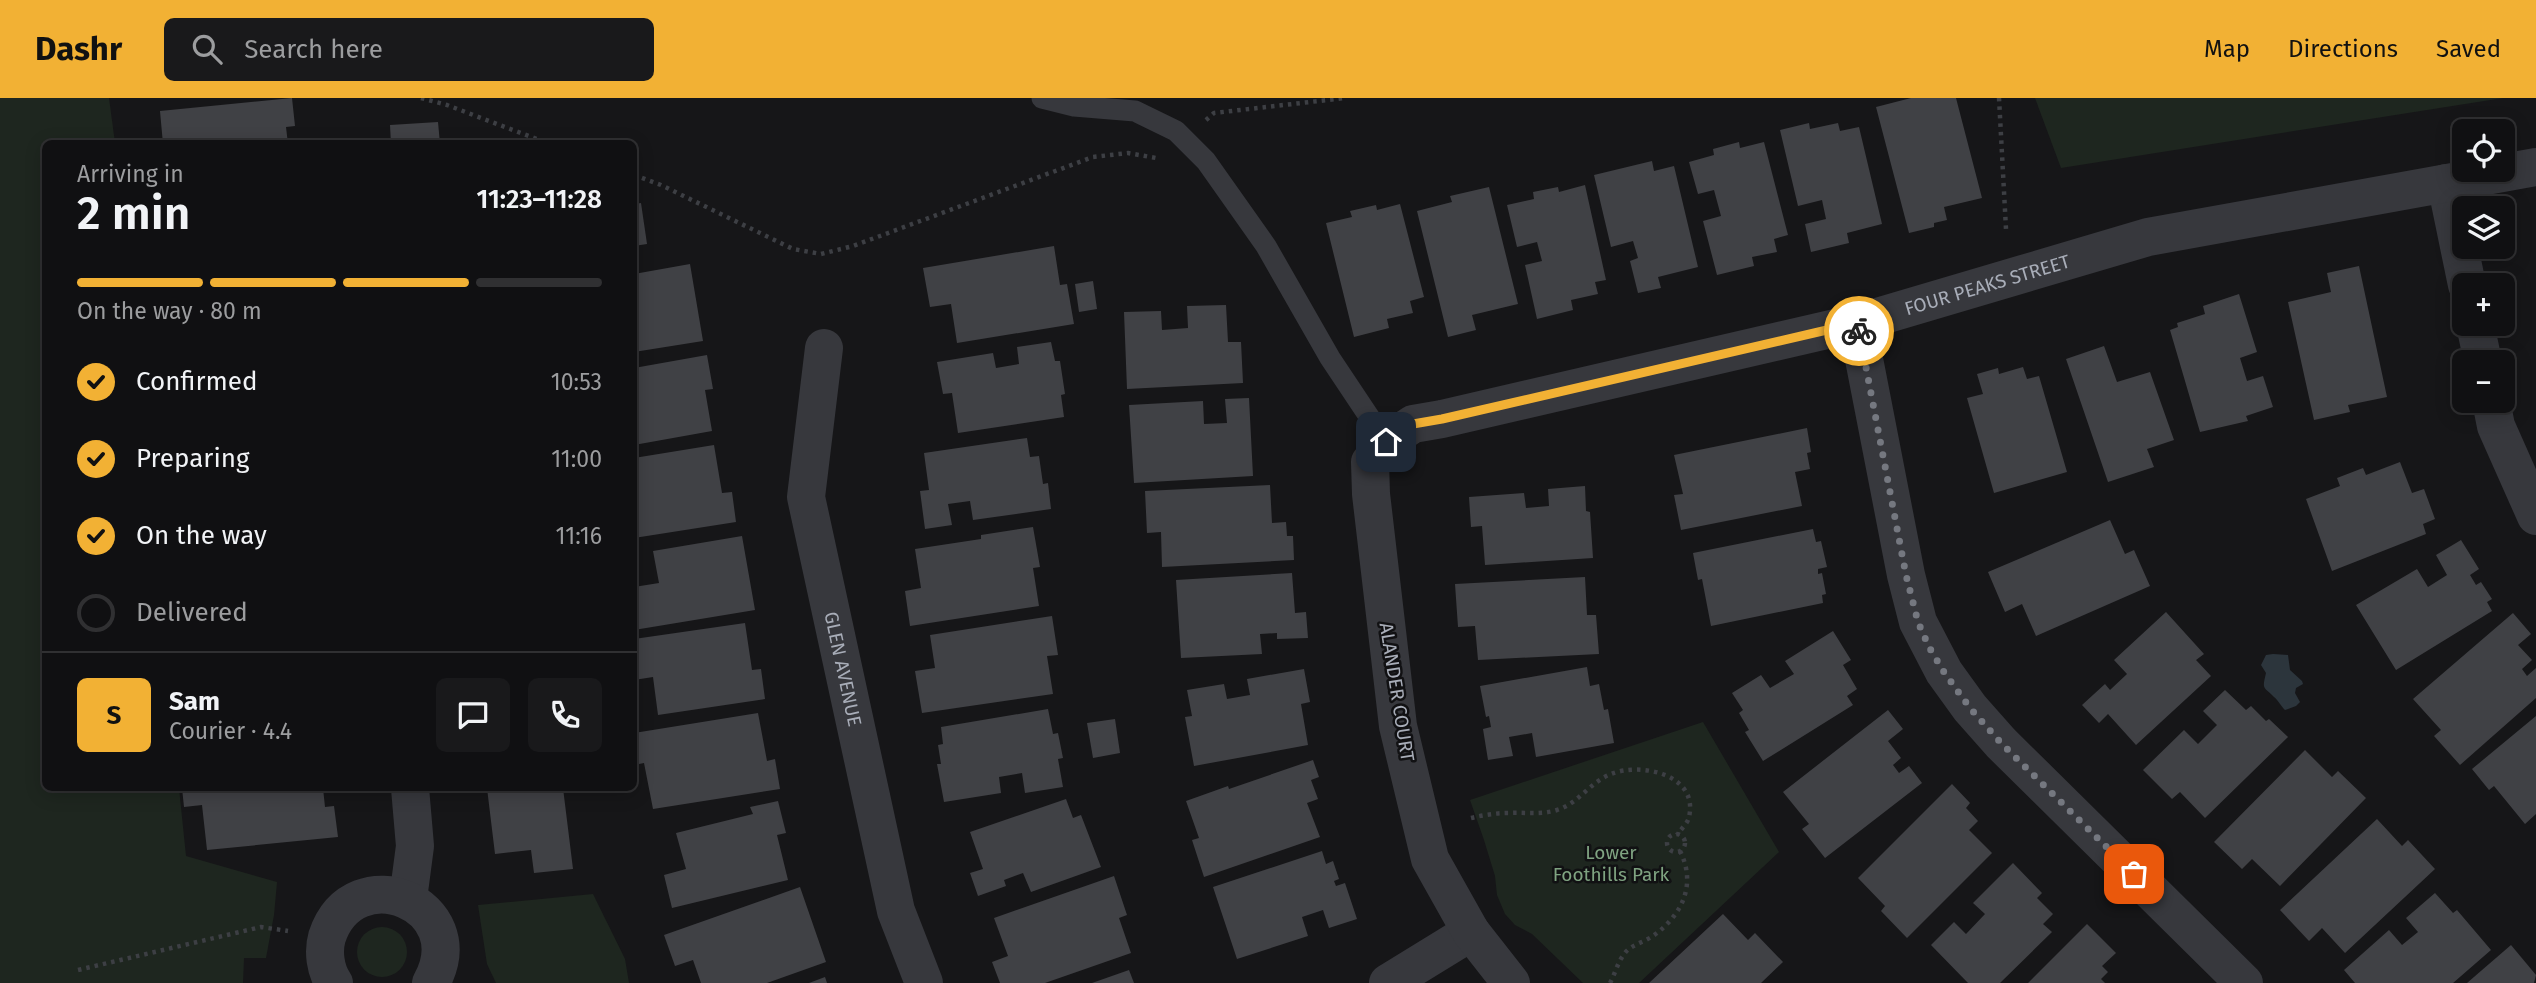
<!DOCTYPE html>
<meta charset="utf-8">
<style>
:root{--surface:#101012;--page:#19191b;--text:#f1f3f6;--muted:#9c9d9f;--line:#303032;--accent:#f2b134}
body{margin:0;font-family:"Fira Sans",sans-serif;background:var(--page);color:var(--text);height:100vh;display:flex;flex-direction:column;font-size:26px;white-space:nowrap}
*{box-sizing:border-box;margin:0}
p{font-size:23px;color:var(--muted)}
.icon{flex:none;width:38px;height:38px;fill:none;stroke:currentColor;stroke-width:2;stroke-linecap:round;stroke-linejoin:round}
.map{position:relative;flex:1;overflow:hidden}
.drawer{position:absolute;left:42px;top:42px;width:595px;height:651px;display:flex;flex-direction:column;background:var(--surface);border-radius:10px;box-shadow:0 4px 18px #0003,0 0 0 2px var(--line)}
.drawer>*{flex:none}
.controls{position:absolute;left:2452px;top:21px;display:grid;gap:14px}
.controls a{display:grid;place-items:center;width:63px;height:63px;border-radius:10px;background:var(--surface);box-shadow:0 4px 18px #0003,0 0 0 2px var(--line);font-size:35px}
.pin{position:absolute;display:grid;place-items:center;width:60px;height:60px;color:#fff;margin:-30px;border-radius:14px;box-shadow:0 4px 10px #0006}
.courier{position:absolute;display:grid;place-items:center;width:70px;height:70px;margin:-35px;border:5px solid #f2b134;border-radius:50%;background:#fff;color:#222;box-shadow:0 2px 9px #0007}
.overview em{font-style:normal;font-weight:600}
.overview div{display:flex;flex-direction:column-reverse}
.overview{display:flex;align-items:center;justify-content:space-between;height:119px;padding:0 35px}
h1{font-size:46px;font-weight:600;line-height:52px}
.bar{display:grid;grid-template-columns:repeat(4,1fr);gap:10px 7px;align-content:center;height:84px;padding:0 35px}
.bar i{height:9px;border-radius:5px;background:var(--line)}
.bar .selected{background:var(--accent)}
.bar p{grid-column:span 4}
.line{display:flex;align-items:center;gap:18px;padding:0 35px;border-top:2px solid var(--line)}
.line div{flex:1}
.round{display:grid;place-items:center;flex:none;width:74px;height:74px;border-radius:10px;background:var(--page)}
ol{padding:0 35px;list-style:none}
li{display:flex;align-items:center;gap:21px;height:77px}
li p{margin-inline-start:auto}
li .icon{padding:7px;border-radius:50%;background:var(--accent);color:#111;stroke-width:4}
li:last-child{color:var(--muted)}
li i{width:38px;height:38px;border:4px solid var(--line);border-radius:50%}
header{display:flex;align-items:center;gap:42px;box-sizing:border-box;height:98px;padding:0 35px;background:var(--accent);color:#111}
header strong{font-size:33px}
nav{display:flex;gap:38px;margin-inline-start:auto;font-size:24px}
.search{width:490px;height:63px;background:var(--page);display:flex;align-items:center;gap:18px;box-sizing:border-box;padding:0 24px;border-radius:10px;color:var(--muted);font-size:26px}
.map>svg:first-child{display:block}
.green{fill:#1e261f}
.water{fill:#2c353c}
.building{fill:#404145}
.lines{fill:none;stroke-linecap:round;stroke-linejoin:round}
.path{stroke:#3d3f44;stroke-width:4.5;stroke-dasharray:3.5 5;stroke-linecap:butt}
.service{stroke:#37383d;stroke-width:21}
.minor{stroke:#37383d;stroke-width:38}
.done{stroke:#757880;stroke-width:7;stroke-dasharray:0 12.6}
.route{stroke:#f2b134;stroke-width:9}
.labels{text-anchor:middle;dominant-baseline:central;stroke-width:5;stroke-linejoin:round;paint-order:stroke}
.street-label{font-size:19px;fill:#a8adb8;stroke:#111113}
.park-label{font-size:19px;fill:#7fa381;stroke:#111113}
</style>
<header>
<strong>Dashr</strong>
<div class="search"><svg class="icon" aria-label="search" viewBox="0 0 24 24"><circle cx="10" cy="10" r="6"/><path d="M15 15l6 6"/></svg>Search here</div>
<nav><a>Map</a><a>Directions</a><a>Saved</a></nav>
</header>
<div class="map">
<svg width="2536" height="885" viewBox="0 0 2536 885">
<rect width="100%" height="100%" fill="#161618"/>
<!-- green -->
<g class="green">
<path d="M0,0H109L115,45L46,46V690H179L186,758L277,784L274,817L266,860H244L243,885H0Z"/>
<path d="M2035,0H2503L2061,70Z"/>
<path d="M1703,624L1779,754L1639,885H1583L1532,836L1515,827L1505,816L1497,797L1495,778L1484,742L1470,702Z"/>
<path d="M593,796L625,861L629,885H496L487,866L478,807Z"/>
<circle cx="382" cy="854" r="25"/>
</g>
<!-- water -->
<path class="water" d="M2273,556L2288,557L2290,572L2302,583L2303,586L2296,590L2295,595L2300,604L2296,608L2285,612C2281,608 2278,602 2274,599C2263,588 2262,592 2266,575L2261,567L2266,557Z"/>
<!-- building -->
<g class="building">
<path d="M292,0L295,28L286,29L288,46H163L160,13Z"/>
<path d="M1911,0H1956L1982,100L1944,109L1947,122L1934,125V129L1909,135L1876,9Z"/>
<path d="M438,24L440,46H391L390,27Z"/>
<path d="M1809,25L1810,31L1838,25L1840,33L1859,29L1882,126L1847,135L1849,145L1811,154L1805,126L1826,121L1822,102L1798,108L1780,32Z"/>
<path d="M1739,44L1740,50L1764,44L1788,137L1774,141L1777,154L1752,159L1754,168L1717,177L1703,123L1721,118L1714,92L1698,96L1689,64L1714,57L1713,51Z"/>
<path d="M1652,63L1654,73L1674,68L1698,169L1658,179L1661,190L1638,195L1630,163L1638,160L1633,143L1611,149L1594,77Z"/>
<path d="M1585,87L1606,182L1595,184L1598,196L1571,202L1573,212L1537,221L1525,167L1542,163L1537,144L1517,149L1507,107L1534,101L1533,94L1558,89L1559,94Z"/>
<path d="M1489,89L1518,206L1472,217L1476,232L1448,239L1417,113L1452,104L1450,98Z"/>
<path d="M641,105L647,146L634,148V106Z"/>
<path d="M1400,106L1424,199L1410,203L1413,215L1387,221L1389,230L1354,239L1326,125L1352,119L1350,113L1376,107L1377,112Z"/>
<path d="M1054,148L1060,187L1067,186L1074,226L957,245L951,206L930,209L923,170Z"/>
<path d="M690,166L703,243L634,254V176Z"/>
<path d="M2359,168L2387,299L2348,307L2350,314L2314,322L2288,204L2331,194L2327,175Z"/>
<path d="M1093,183L1097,211L1079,214L1075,186Z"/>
<path d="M2239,196L2257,254L2240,260L2247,283L2263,278L2273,309L2246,318L2248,323L2200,334L2170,232L2178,229L2177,225L2205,216L2203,208Z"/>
<path d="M1226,207L1228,244H1241L1243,285L1127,291L1124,214L1161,213L1162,232L1188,230L1187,208Z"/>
<path d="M1051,244L1055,263H1060L1065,296L1061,297L1064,319L958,335L952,295L943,296L937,264L993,255L996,270L1019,266L1017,249Z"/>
<path d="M2104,248L2117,284L2150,274L2174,342L2147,351L2154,369L2108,384L2066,261Z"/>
<path d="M707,257L713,291L705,292L712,333L634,347V270Z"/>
<path d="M2023,269L2027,281L2039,278L2067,374L1994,395L1967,300L1983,296L1977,276L1998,270L1999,276Z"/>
<path d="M1249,300L1253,378L1134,385L1129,307L1203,303L1204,326L1227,325L1225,301Z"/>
<path d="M1807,330L1811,354L1807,355L1810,371L1795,374L1802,408L1681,432L1674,397L1683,396L1674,357Z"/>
<path d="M1027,340L1030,359L1039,358L1043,386L1048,385L1051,411L973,422L970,403L948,406L952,427L925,431L920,393L929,392L924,355Z"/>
<path d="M714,347L722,395L732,394L736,424L634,440V360Z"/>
<path d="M2400,364L2412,395L2424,391L2435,421L2423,426L2426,436L2332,473L2306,401L2340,388L2337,380L2363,370L2366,377Z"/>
<path d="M1270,387L1272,425L1286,424L1287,438H1293L1294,462L1162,469L1161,434L1147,435L1145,393Z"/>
<path d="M1585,388L1586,413L1590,414L1593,460L1485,467L1482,428L1471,429L1469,399L1524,395L1526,410L1549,408L1548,391Z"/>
<path d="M2110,422L2125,456L2134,452L2150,488L2036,538L2022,506L2005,514L1988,474Z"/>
<path d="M1033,429L1040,469L1033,470L1039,508L910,528L905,493L921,490L915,451L981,441V437Z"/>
<path d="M1813,431L1816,444L1821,443L1827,469L1818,471V476L1822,475L1826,496L1822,497L1823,505L1711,528L1702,481L1698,482L1693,455Z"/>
<path d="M742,438L755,512L634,532V489L659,485L653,453Z"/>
<path d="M2461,442L2479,471L2470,477L2476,487L2481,484L2492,501L2487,504L2492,513L2396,572L2356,507L2417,471L2428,489L2447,477L2436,457Z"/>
<path d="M1292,475L1295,515L1306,514L1308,540L1277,541V535L1260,536L1262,556L1181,560L1176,482Z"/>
<path d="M1585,479L1587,517H1596L1599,556L1478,562L1475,528L1458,529L1455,486Z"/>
<path d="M2166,514L2204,556L2196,562L2211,578L2136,647L2108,616L2099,625L2082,607L2105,586L2110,592L2127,576L2114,562Z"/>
<path d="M2513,515L2531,536L2518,547L2532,562L2522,571L2527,578L2536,570V600L2460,667L2434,638L2441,632L2413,601Z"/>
<path d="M1052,518L1058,557L1047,558L1053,596L922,615L915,573L935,570L930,537Z"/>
<path d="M745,525L752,572L761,571L765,601L658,617L653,579L634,582V541Z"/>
<path d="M1833,533L1851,562L1843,567L1857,591L1847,598L1853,607L1763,663L1745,634L1749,632L1739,615L1743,612L1732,595L1761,577L1770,590L1794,576L1785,563Z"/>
<path d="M1587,569L1590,588L1599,586L1604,612L1608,611L1614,645L1536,659L1532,635L1509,639L1513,658L1488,662L1483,631L1491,629L1489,618L1486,619L1480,588Z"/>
<path d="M1304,571L1310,604L1301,606L1308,647L1194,668L1185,619L1192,618L1187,592L1224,586L1227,601L1250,597L1247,581Z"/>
<path d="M2225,592L2246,612L2251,608L2266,623L2269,621L2288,639L2205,720L2180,694L2172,701L2143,672L2184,632L2198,646L2217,627L2203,613Z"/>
<path d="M1048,611L1053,636L1058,635L1063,660L1058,661L1063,689L1025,695L1022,675L999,679L1001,695L944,704L937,666H941L938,647L943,646L941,629Z"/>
<path d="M1888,612L1903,631L1888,643L1901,660L1893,667L1899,675L1909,668L1922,685L1825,760L1802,731L1809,726L1783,694Z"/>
<path d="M758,615L767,663L775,661L780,691L653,711L644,665L634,667V635Z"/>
<path d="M2536,618V716L2525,726L2494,688L2489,692L2472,671Z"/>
<path d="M1115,621L1120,655L1093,660L1087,625Z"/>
<path d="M2305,652L2332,679L2338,673L2366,700L2280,788L2252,761L2242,771L2214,744Z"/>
<path d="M1313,662L1319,679L1311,682L1318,701L1307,705L1320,739L1204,779L1192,742L1199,740L1186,703L1228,688L1229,691Z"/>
<path d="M1952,686L1970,705L1966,710L1978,723L1969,732L1992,755L1907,840L1881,813L1885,808L1858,780Z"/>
<path d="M182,690H323L325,709L334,708L338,739L207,752L202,707L184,709Z"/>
<path d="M487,690H563L573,771L534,775L531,752L495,756Z"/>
<path d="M1066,701L1073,720L1081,717L1101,769L1031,794L1023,775L1004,782L1006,788L978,798L970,775L983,771L970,734Z"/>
<path d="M778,703L786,735L777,737L788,782L672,810L664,777L686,771L676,735L753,716L750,709Z"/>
<path d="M2377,721L2402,748L2408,742L2435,771L2345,855L2322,830L2309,843L2280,812Z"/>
<path d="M1322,753L1326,766L1333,763L1339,781L1334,783L1336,788L1345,785L1357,821L1329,830L1323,812L1302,819L1308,838L1237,861L1213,789Z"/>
<path d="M2013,765L2042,795L2037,800L2053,816L2043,826L2052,834L2000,885H1968L1931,847L1954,824L1966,836L1985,816L1973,805Z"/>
<path d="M1114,778L1127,817L1119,820L1131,855L1045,885H1000L992,864L1008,858L994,820Z"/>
<path d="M800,789L826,864L767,885H701L693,862L675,868L664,837Z"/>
<path d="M2435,795L2453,815L2457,812L2491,852L2453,885H2355L2344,872L2389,832L2402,847L2418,834L2406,820Z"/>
<path d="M1723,816L1748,842L1755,835L1783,864L1761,885H1649Z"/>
<path d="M2087,826L2116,855L2102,868L2108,874L2101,881L2105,885H2028Z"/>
<path d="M2511,847L2536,877L2534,885H2467Z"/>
<path d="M1129,872L1134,885H1092Z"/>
<path d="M825,879L827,885H809Z"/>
</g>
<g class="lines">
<!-- path -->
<g class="path">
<path d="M421,0L447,7L550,46"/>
<path d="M1999,0L2006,131"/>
<path d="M1206,22L1214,15L1345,0"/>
<path d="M634,77L661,87L793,151L821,156L853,148L1093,59L1128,55L1156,60"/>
<path d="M1471,720C1483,717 1496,715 1509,715C1525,714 1541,717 1557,712C1578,706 1590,684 1611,676C1640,664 1699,676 1689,719C1688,725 1681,731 1677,737"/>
<circle cx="1676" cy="745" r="9"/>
<path d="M78,872L261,829L288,833"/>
<path d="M1610,885C1615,876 1618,863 1625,855C1631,847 1644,844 1653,838C1682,817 1697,787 1680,753"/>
</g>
<!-- service -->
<path class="service" d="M1042,0L1074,8L1135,13L1176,33L1206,63L1266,148L1330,260L1386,344"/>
<!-- minor -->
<g class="minor">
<path d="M2446,85L2467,187"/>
<path d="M1857,225L1906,477L1918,524L1944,574L1970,610L2001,645L2244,885"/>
<path d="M2475,226L2483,264"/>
<path id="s1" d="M824,250L806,399L896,813L924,885"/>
<path d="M2491,303L2496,328L2536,418"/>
<path d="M408,801L415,748L410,690"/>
<path d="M334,885C325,872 323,853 327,839C354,757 475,806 431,885"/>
<path d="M1388,885L1471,834"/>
<path id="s2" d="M1511,885L1471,834L1430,761L1398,628L1371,396L1370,364L1386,344L1413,326L1442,321L1857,225L2148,139L2536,69"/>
</g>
</g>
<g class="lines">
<!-- done -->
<path class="done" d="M1859,233L1906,477L1918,524L1929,549L1944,574L1970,610L2001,645L2134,776"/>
<!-- route -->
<path class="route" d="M1386,344L1413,326L1442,321L1857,225L1859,233"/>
</g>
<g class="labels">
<!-- street labels -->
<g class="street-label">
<text stroke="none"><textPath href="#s2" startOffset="1200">FOUR PEAKS STREET</textPath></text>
<text stroke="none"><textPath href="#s1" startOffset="326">GLEN AVENUE</textPath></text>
<text transform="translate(1397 594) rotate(81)">ALANDER COURT</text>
</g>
<!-- park labels -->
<g class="park-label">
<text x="1611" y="754">Lower<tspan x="1611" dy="22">Foothills Park</tspan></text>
</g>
</g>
</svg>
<div class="controls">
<a><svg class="icon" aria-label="locate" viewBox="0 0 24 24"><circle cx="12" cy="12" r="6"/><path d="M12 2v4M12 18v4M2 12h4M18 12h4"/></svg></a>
<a><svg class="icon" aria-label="layers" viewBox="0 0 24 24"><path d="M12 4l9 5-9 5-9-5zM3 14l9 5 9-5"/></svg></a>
<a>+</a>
<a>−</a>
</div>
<div class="pin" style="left:2134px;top:776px;background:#ea580c"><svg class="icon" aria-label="bag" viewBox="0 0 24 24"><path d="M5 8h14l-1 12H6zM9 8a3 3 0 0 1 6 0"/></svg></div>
<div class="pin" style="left:1386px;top:344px;background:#1f2937"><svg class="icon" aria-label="home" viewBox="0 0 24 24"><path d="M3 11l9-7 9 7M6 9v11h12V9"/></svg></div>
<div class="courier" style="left:1859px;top:233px"><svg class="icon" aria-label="bike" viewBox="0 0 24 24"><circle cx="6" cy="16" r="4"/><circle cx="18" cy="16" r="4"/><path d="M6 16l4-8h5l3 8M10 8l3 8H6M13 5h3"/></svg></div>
<section class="drawer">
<div class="overview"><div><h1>2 min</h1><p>Arriving in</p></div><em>11:23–11:28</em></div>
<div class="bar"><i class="selected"></i><i class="selected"></i><i class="selected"></i><i></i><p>On the way · 80 m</p></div>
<ol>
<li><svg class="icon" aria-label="check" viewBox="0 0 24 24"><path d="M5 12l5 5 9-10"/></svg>Confirmed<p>10:53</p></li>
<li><svg class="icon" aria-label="check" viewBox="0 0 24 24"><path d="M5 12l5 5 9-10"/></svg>Preparing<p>11:00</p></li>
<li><svg class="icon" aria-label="check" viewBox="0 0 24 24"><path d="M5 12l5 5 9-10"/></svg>On the way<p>11:16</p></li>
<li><i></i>Delivered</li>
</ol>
<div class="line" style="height:126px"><b class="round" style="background:var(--accent);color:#111">S</b><div><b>Sam</b><p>Courier · 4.4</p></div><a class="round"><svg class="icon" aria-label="chat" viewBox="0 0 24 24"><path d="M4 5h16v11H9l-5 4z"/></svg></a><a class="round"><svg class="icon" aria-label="phone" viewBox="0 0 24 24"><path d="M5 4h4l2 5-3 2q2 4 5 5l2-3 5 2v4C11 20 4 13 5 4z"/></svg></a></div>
</section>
</div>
